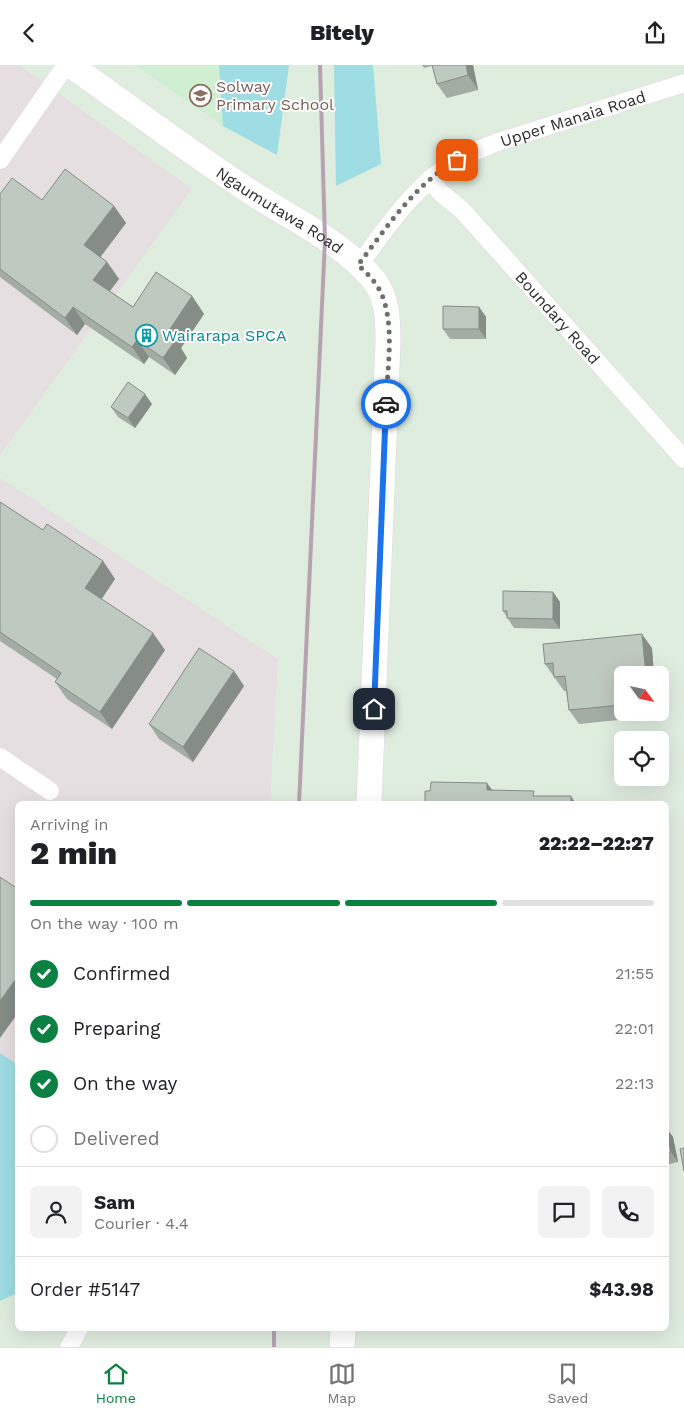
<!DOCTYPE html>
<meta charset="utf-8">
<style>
:root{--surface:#fff;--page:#f2f2f2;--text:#202124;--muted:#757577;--line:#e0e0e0;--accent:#0b8043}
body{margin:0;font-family:"Work Sans",sans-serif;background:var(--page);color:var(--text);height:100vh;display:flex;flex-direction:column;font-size:19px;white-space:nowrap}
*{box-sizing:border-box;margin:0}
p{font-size:16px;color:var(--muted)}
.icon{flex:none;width:28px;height:28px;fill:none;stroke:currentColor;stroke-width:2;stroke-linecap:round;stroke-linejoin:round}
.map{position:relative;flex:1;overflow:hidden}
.drawer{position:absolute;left:15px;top:736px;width:654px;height:530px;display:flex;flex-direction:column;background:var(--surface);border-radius:8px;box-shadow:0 5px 20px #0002}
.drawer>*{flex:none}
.needle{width:32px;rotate:123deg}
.buttons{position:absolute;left:614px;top:601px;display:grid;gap:10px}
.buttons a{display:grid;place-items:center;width:55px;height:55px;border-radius:8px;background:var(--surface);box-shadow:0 5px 20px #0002;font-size:25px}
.pin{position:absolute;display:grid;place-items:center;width:42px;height:42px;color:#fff;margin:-21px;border-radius:10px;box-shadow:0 2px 8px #0006}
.courier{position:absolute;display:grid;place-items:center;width:50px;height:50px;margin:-25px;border:4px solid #1a73e8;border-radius:50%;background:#fff;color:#222;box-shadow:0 1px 6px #0007}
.overview em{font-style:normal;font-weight:800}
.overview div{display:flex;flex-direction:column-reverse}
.overview{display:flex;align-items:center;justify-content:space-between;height:85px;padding:0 15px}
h1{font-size:32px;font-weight:800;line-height:38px}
.bar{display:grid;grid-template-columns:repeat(4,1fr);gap:8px 5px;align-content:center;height:60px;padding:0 15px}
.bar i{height:6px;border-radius:4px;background:var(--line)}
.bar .active{background:var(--accent)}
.bar p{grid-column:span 4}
.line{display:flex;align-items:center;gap:12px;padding:0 15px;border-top:1px solid var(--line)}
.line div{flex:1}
.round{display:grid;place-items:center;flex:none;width:52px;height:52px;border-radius:8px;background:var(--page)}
ol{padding:0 15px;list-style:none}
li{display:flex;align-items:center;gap:15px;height:55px}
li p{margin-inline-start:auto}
li .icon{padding:5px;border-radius:50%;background:var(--accent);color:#fff;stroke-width:4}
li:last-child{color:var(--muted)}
li i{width:28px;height:28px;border:2px solid var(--line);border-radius:50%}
header{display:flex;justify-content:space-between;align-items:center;height:65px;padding:0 15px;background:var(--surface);font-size:22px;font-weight:800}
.tabs{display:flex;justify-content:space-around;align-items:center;height:70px;border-top:1px solid var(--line);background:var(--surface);font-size:14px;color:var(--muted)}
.tabs a{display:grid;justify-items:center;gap:2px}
.tabs .active{color:var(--accent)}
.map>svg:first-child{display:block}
.industrial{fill:#e6dfe1}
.education{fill:#cfeed2}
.green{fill:#9ddde3}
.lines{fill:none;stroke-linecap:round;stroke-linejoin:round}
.street-casing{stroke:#e4d4e1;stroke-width:19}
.secondary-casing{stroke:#e4d4e1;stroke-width:26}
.street{stroke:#fff;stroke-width:18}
.secondary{stroke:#fff;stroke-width:25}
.rail{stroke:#b6a2b0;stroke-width:4}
.wall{fill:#a3ada4}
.shaded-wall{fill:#858d86}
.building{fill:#bec9bf;stroke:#858d86}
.done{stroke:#6b706b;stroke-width:5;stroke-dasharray:0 9}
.route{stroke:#1a73e8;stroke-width:6}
.labels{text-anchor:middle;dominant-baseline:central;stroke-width:4;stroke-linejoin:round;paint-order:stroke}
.education-label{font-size:16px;fill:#785e54;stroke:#fff;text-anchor:start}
.street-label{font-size:16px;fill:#2c2c2c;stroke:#fff}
.culture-label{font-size:16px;fill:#0d838f;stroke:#fff;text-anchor:start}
</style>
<header><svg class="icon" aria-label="back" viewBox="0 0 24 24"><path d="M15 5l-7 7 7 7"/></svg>Bitely<svg class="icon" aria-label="share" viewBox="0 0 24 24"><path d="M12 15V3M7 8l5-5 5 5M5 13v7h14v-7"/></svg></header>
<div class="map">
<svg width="684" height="1282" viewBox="0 0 684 1282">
<rect width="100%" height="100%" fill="#dfeddf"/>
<!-- industrial -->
<g class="industrial">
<path d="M0,0H19L192,124L0,390Z"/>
<path d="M0,413L278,594L270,739H18L17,1000L0,988Z"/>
</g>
<!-- education -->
<path class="education" d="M135,0H219L223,61Z"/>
<!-- green -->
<g class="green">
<path d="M219,0H289L277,90L223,61Z"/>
<path d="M334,0H373L381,99L336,121Z"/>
<path d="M0,988L18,1000L17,1228L0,1236Z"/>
</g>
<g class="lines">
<defs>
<g id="street">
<path d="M0,95L66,0"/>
<path id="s1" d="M430,114L440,127L462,145L684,394"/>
<path id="s2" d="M359,200C385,165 410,127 446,102C461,91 478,85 495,78L684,18"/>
<path d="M0,692L50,726"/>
<path d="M69,1282L79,1264"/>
</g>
<g id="secondary">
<path id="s3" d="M70,0C130,42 188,86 249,126C290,153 341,176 373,214C388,232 388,256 388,278L369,739"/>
<path d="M342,1282L343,1264"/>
</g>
</defs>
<!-- street casing -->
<use href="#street" class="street-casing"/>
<!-- secondary casing -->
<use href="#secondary" class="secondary-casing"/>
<!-- street -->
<use href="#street" class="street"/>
<!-- secondary -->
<use href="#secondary" class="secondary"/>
<!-- rail -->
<g class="rail">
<path d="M299,739L325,175L320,0"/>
<path d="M274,1282V1264"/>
</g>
</g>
<!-- wall -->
<g class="wall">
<path d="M422,0H473L478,25L447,33L437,19L432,1L424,3Z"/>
<path d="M0,129L42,135L114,141L126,158L100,192L107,197L119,214L110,226L133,242L192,231L204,249L181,283L187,293L175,310L149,292L144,299L85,259L77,270L0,212Z"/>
<path d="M479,242L486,252V274H450L443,264Z"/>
<path d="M152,339L135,363L118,352L111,342Z"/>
<path d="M0,437L43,465L103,496L115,514L102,534L165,585L112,664L67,634L55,617L57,614L0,576Z"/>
<path d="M553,527L560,537V564L514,563L503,546Z"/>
<path d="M652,583L654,610H622V648H657L658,651L579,659L569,645L566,626H564L545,599Z"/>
<path d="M234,606L244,621L193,697L159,674L149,659Z"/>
<path d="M666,1063L673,1072L678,1097L666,1100Z"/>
</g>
<!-- shaded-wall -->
<g class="shaded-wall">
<path d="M466,0H473L478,25L468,10Z"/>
<path d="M114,141L126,158L96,198L84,180Z"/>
<path d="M107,197L119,214L105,232L93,215Z"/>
<path d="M192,231L204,249L181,283L187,293L175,310L163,293L166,270Z"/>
<path d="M73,242L85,259L77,270L65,253Z"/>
<path d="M479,242L486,252V274L479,264Z"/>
<path d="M137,275L149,292L144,299L132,282Z"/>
<path d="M145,329L152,339L135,363L128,353Z"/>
<path d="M103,496L115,514L97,540L85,523Z"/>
<path d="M553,527L560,537V564L553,554Z"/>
<path d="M153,568L165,585L112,664L100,647Z"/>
<path d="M642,569L652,583L654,610H646Z"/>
<path d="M234,606L244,621L193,697L183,682Z"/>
<path d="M487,718L496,730L487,725Z"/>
<path d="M571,731L576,739H571Z"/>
<path d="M18,911V948L0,973V936Z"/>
<path d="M666,1063L673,1072L678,1097L671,1087Z"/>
</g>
<!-- building -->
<g class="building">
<path d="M432,0H466L468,10L437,19Z"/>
<path d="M65,104L114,141L84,180L107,197L93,215L133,242L156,207L192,231L166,270L175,276L163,293L137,275L132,282L73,242L65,253L0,204V129L12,113L42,135Z"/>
<path d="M443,241L479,242V264H443Z"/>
<path d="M128,317L145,329L128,353L111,342Z"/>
<path d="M0,437L43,465L47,459L103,496L85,523L153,568L100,647L55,617L61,608L0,567Z"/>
<path d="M503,526L553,527V554L507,553V546H503Z"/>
<path d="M642,569L646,610H622V640L569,645L565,611L554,612L553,598L545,599L543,579Z"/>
<path d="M199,583L234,606L183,682L149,659Z"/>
<path d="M431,717L487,718V725L534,726L533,731H571V739H425V726H430Z"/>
<path d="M0,812L18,824V911L0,936Z"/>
<path d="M666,1065L671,1087L666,1088Z"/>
<path d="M684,1083V1106L680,1084Z"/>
</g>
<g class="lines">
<!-- done -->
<path class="done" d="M386,339C387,304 395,263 382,230C377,218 368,209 358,200C387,162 415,119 457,95"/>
<!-- route -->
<path class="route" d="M374,644L386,339"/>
</g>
<!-- icons -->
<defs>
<symbol id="school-ring" viewBox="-11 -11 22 22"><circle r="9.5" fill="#fff" stroke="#8d6e63" stroke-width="1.5"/><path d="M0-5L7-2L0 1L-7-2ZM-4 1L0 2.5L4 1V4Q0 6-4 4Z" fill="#8d6e63"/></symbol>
<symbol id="building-ring" viewBox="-11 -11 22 22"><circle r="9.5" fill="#fff" stroke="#0f9aa8" stroke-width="1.5"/><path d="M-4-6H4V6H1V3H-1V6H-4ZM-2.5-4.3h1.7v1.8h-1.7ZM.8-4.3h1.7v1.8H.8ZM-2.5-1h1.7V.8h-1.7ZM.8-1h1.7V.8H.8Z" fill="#0f9aa8"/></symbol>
</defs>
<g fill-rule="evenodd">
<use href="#school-ring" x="188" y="18" width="25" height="25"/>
<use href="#building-ring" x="134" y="258" width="25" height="25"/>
</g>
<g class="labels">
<!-- education labels -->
<g class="education-label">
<text x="216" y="21">Solway<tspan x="216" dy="18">Primary School</tspan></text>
</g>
<!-- street labels -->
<g class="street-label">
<text stroke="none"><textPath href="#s2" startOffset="268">Upper Manaia Road</textPath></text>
<text stroke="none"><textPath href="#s3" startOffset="255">Ngaumutawa Road</textPath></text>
<text stroke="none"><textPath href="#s1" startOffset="189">Boundary Road</textPath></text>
</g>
<!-- culture labels -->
<g class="culture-label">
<text x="162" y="270">Wairarapa SPCA</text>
</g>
</g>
</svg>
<div class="buttons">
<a><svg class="needle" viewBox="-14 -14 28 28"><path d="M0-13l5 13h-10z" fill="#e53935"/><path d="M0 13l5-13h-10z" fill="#757577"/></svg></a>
<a><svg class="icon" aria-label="locate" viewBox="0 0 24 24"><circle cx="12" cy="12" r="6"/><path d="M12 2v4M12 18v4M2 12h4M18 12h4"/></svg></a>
</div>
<div class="pin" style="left:457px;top:95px;background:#ea580c"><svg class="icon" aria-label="bag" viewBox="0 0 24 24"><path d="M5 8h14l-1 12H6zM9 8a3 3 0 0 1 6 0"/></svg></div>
<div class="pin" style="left:374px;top:644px;background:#1f2937"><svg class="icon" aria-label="home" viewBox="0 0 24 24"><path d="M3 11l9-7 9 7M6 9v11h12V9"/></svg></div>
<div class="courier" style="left:386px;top:339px"><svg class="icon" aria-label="car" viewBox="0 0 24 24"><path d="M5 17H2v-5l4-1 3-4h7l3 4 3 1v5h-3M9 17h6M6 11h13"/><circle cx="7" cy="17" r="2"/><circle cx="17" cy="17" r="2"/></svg></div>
<section class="drawer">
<div class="overview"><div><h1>2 min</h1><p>Arriving in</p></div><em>22:22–22:27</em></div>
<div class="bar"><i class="active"></i><i class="active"></i><i class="active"></i><i></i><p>On the way · 100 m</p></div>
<ol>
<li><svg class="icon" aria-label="check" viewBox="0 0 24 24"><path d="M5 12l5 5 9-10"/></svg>Confirmed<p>21:55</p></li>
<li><svg class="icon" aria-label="check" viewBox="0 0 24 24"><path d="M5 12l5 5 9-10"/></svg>Preparing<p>22:01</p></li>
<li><svg class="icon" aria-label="check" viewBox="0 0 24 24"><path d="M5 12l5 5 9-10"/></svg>On the way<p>22:13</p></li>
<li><i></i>Delivered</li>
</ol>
<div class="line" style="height:90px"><a class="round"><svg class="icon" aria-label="person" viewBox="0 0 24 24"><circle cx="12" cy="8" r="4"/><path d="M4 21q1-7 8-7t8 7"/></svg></a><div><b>Sam</b><p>Courier · 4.4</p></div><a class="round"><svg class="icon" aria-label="chat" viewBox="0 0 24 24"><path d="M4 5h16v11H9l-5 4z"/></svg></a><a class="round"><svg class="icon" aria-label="phone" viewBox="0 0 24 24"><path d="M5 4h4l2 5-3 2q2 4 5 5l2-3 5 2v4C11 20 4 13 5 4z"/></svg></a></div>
<div class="line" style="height:65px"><div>Order #5147</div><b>$43.98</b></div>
</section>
</div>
<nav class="tabs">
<a class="active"><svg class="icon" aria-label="home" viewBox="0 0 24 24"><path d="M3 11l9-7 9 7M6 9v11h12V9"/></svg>Home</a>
<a><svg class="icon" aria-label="map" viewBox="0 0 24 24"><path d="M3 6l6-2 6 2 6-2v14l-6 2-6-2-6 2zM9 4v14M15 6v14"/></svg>Map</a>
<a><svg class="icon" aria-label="saved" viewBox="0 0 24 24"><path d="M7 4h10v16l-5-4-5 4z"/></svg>Saved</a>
</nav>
